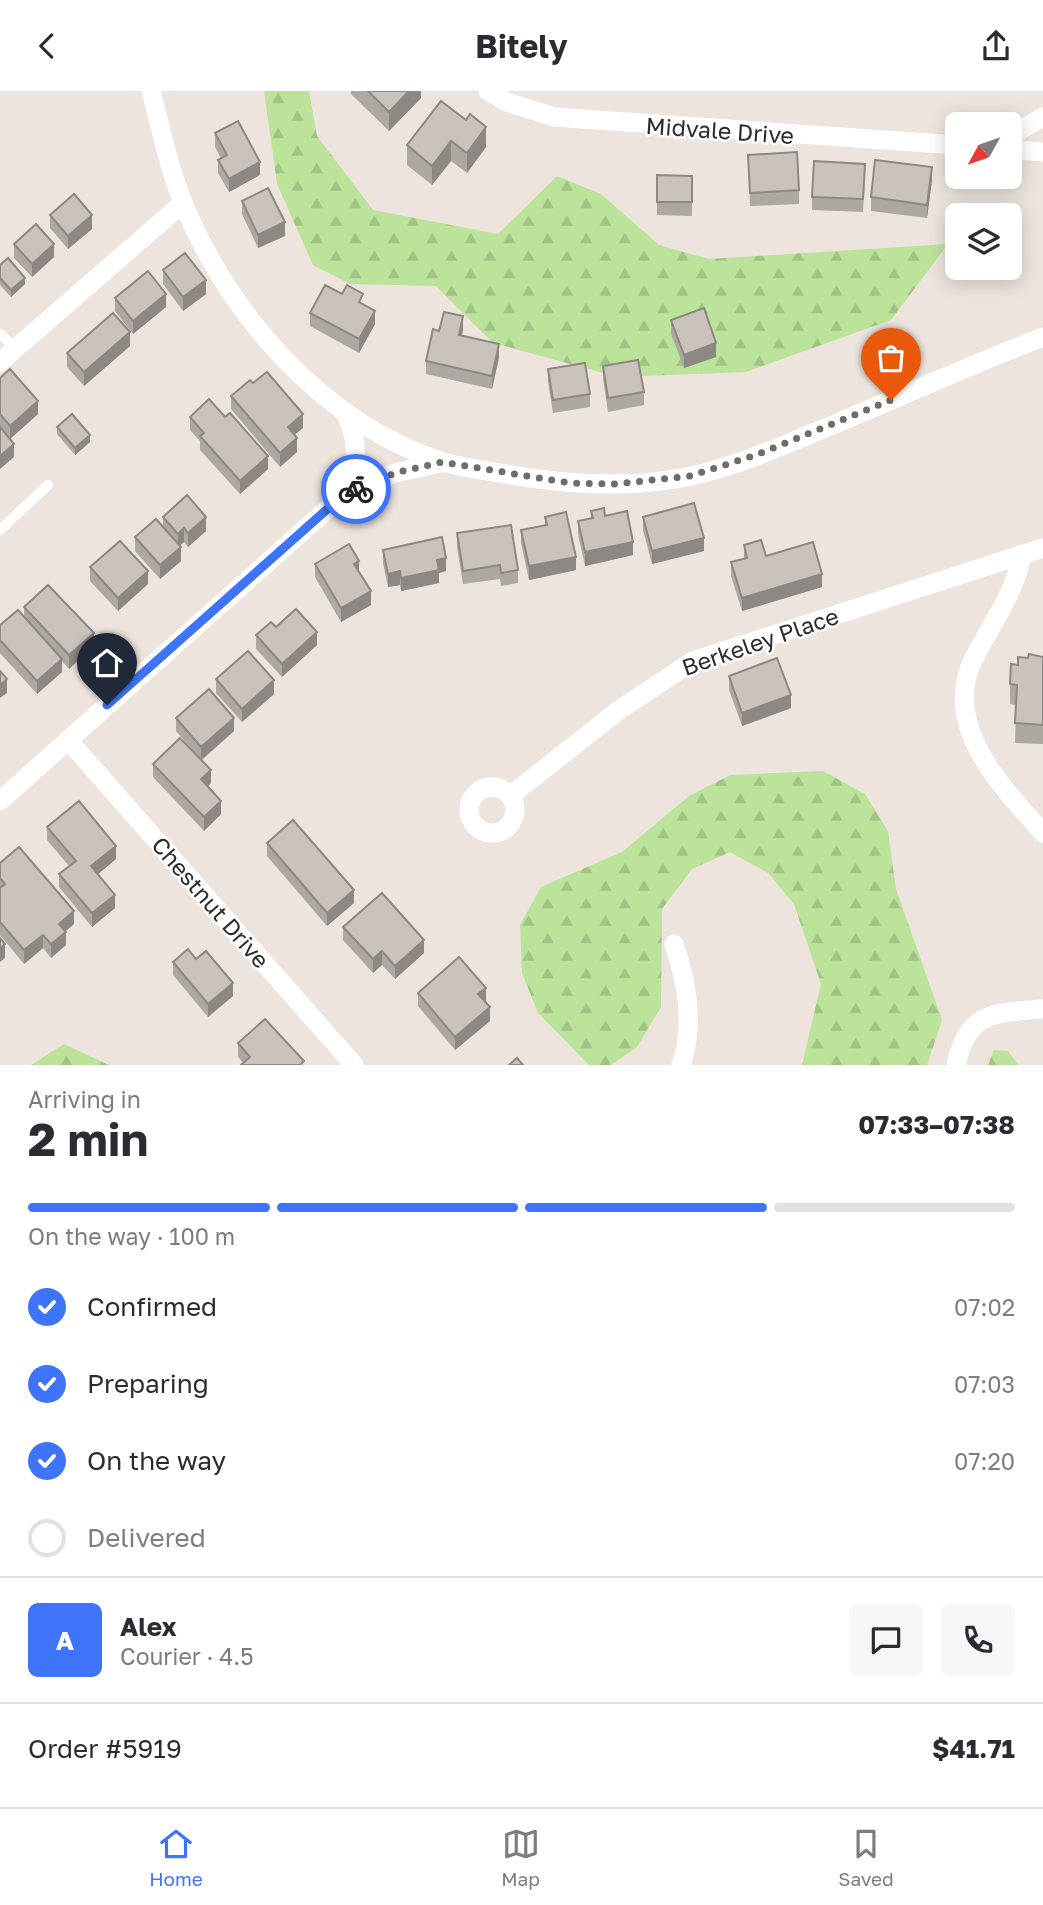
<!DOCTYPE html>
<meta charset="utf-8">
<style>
:root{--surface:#fff;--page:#f7f7f7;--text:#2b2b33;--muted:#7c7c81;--line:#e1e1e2;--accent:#3e74fa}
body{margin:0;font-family:"Golos Text",sans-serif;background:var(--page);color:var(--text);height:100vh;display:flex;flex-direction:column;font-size:26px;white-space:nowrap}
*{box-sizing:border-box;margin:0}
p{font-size:23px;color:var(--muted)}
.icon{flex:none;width:38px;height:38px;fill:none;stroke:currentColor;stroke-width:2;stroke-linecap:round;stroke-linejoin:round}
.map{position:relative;height:974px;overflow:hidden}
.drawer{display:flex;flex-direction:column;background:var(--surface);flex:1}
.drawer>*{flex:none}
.needle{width:46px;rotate:230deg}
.fabs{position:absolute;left:945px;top:21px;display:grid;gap:14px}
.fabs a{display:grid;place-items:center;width:77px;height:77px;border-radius:10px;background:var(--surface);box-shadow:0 4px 18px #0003;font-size:35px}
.pin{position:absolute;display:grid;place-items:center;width:60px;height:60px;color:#fff;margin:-72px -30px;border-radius:50% 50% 50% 0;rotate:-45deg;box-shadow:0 0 7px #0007}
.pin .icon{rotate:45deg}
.courier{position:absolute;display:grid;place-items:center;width:70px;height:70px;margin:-35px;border:5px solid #3e74fa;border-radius:50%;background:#fff;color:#222;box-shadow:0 2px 9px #0007}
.head em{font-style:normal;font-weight:700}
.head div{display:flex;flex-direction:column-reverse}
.head{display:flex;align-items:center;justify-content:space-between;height:119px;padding:0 28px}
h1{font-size:46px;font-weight:700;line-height:52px}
.bar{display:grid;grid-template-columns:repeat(4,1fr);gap:10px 7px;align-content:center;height:84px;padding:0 28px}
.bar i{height:9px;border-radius:5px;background:var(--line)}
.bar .current{background:var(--accent)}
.bar p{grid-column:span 4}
.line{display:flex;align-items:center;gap:18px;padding:0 28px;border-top:2px solid var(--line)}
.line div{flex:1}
.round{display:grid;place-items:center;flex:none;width:74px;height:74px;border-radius:10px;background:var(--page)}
ol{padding:0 28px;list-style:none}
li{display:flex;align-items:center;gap:21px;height:77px}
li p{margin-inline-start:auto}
li .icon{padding:7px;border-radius:50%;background:var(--accent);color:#fff;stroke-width:4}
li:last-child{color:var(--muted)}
li i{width:38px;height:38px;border:4px solid var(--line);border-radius:50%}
header{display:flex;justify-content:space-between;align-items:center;height:91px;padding:0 28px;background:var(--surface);font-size:32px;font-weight:700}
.tabs{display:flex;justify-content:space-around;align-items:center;height:98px;border-top:2px solid var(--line);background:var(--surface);font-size:19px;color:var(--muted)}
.tabs a{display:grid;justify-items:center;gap:4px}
.tabs .current{color:var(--accent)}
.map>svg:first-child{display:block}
.forest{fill:url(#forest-firs)}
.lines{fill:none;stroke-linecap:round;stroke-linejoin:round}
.lane{stroke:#fff;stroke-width:10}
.street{stroke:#fff;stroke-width:19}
.wall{fill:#ada8a2}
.shaded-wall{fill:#8d8884}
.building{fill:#c9c3bc;stroke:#8d8884;stroke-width:2}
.done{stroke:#6f6c69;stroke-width:7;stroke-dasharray:0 12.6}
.route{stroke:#3e74fa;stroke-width:9}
.labels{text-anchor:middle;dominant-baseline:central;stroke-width:5;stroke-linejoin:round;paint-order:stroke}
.street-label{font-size:23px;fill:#2b2b2b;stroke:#fff}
</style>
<header><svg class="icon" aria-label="back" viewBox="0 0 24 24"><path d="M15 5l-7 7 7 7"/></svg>Bitely<svg class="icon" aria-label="share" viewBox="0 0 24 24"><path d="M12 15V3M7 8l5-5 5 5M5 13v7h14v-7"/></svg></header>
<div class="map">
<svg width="1043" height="974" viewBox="0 0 1043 974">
<defs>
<pattern id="forest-firs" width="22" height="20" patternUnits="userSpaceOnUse" patternTransform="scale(1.75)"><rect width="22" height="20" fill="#bbe39a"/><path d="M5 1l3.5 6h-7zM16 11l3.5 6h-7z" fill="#a1c385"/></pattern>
</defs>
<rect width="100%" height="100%" fill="#ede5dd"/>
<!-- forest -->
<g class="forest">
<path d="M264,0H309L317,45L373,119L498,143L557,85L601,103L659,154L709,168L948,153L891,229L746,281L618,286L493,252L436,195L350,193L313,174L277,93Z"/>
<path d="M823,680L865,703L888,740L896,798L942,929L927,974H802L821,893L794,813L768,782L730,761L692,778L662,818L661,916L637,956L611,974H589L538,922L522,882L520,834L541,796L622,761L689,705L730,684Z"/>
<path d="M64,953L109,974H31Z"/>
<path d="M994,959L1008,960L1018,974H988Z"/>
</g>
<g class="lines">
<!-- lane -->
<g class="lane">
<path d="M0,243L16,258"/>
<path d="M0,439L48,394"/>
</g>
<!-- street -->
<g class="street">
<path d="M151,0C161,38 169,78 184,114C230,225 323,331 440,370C461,377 485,379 506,383C567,394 631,398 691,385C741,374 788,352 835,333C904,304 973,273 1043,246"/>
<path d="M488,0L507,11L554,26L957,54"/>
<path d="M1010,45L1043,26"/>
<path d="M1010,58L1043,61"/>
<path d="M0,271L183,112"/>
<path d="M342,405C358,375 360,354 346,323"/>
<path d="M1022,463C1015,503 991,533 973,569C941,635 1003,697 1043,742"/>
<path d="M68,649L354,974"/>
<circle cx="492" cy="719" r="23"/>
<path d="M510,705L619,619L693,570L1043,457"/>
<path d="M0,710L342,405L395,382L440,372"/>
<path d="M674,853C687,892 695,934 681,974"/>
<path d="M956,974C967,920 995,922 1043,918"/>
</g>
</g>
<!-- wall -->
<g class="wall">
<path d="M351,0H421V7L389,40L351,3Z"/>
<path d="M466,29L486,56L467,82L451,70L432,94L407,74V54Z"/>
<path d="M215,42L260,84L229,101L218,82V69L221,67L215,56Z"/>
<path d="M748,64L799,99V113L750,115Z"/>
<path d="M657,84L692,85V125L657,124Z"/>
<path d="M865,86L863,121L812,119V106Z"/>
<path d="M932,89L927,127L871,120V106Z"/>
<path d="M242,110L285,145L258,157L242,123Z"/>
<path d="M50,124L92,138L68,158L50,137Z"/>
<path d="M14,153L54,166L32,186L14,167Z"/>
<path d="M0,174L25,193L11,206L0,194Z"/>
<path d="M163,179L206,203L183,220L163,193Z"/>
<path d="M115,207L166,216L133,243L115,220Z"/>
<path d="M363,213L375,233L359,262L310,235V222Z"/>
<path d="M671,229L716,266L684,277L671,243Z"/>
<path d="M463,239L462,244L499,266L492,298L426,283V270L439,240Z"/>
<path d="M130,255L84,295L67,276V262Z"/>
<path d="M603,275L644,301V314L608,321L603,288Z"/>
<path d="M548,278L590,303V316L553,322L548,291Z"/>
<path d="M0,287L38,323L10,348L0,336Z"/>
<path d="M253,292L303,337L294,344L297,361L280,376L231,318V305Z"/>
<path d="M190,326L268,378L240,403L200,359V350L190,339Z"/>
<path d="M57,336L90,351L75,364L57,343Z"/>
<path d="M591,420L605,425L633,464L585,475L578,443V430L591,427Z"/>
<path d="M163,426L206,440L188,456L184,451L179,455L181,470L160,488L135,460V446L163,436Z"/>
<path d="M545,426L576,479L529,489L521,452V439L545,434Z"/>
<path d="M643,426L704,460L652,473L643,439Z"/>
<path d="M457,442L518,479V492L501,495L500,488L463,493L457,456Z"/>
<path d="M744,454L766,465L822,496L742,520L731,485V471L744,468Z"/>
<path d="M383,459L446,480L439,482V492L401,500L400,494L388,496L383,472Z"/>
<path d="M315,473L371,514L341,531L315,486Z"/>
<path d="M90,476L148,493L118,520L90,490Z"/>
<path d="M24,516L94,555L69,578L62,570V581L37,603L0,562V534L24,526Z"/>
<path d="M276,536L317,554L282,586L256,558V544Z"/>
<path d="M1043,566V653L1015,652L1016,614L1010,613V593L1018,574Z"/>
<path d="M729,585L791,617L742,635L729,599Z"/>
<path d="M216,588L274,603L242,631L216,602Z"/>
<path d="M176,627L234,640L202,669L211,692L208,695L221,723L204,740L153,686V673L191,657L176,640Z"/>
<path d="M47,736L116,768L98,783L115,817L92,836L59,796V783L69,775L47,749Z"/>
<path d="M267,752L354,812L327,835L267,765Z"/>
<path d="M0,772L74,833L65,840L66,854L51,867L43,857L24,873L0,844Z"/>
<path d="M343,836L424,862L395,888L382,874L373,882L343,849Z"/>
<path d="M196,868L233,905L208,926L173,884V871Z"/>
<path d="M418,902L486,910L490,930L455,959L418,915Z"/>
<path d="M238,952L304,974L243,972L238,966Z"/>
</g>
<!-- shaded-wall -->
<g class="shaded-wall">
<path d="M409,0H421V7L389,40V21Z"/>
<path d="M486,36V56L467,82V62Z"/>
<path d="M451,50V70L432,94V75Z"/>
<path d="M260,71V84L229,101V88Z"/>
<path d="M932,76V89L927,127V114Z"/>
<path d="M92,124V138L68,158V145Z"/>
<path d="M285,131V145L258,157V144Z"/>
<path d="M54,153V166L32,186V173Z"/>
<path d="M25,187V193L11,206V199Z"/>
<path d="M206,189V203L183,220V206Z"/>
<path d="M166,203V216L133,243V230Z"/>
<path d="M375,220V233L359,262V248Z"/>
<path d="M463,225V239L459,257V244Z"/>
<path d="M130,241V255L84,295V281Z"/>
<path d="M716,252V266L684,277V264Z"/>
<path d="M499,253V266L492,298V285Z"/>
<path d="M38,310V323L10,348V335Z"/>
<path d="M303,323V337L288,349V336Z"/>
<path d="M90,344V351L75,364V357Z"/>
<path d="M297,347V361L280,376V362Z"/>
<path d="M14,353V366L0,378V365Z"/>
<path d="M268,365V378L240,403V390Z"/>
<path d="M206,426V440L188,456V442Z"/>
<path d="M184,437V451L178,456V443Z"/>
<path d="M704,447V460L652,473V460Z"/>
<path d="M633,451V464L585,475V461Z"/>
<path d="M181,456V470L160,488V474Z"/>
<path d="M576,466V479L529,489V475Z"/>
<path d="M446,467V480L439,482V492L401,500V487L437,469Z"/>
<path d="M359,470V483L354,473Z"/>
<path d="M148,480V493L118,520V507Z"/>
<path d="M400,480V494L388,496V483Z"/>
<path d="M822,483V496L742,520V507Z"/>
<path d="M371,500V514L341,531V517Z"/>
<path d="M317,541V554L282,586V573Z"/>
<path d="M94,542V555L69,578V564Z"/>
<path d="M62,568V581L37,603V590Z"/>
<path d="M7,588V602L0,607V594Z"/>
<path d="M274,589V603L242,631V618Z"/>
<path d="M791,604V617L742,635V622Z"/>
<path d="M234,627V640L201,669V656Z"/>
<path d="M211,679V692L201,702V688Z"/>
<path d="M221,710V723L204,740V726Z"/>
<path d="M116,755V768L91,789V775Z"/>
<path d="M354,799V812L327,835V822Z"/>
<path d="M115,804V817L92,836V822Z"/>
<path d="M74,820V833L59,846V833Z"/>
<path d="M66,841V854L51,867V853Z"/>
<path d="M43,844V857L24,873V859Z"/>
<path d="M424,849V862L395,888V875Z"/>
<path d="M5,853V867L0,871V858Z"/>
<path d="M382,860V874L373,882V868Z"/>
<path d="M233,892V905L208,926V913Z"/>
<path d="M486,897V910L478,917V903Z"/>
<path d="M490,916V930L455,959V946Z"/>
</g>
<!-- building -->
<g class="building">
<path d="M368,0H409L389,21Z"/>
<path d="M441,10L466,29L470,23L486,36L467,62L451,50L432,75L407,54Z"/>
<path d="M238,30L260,71L229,88L218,69L227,64L215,42Z"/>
<path d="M797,61L799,99L750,102L748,64Z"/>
<path d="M875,69L932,76L927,114L871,106Z"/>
<path d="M814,70L865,73L863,108L812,106Z"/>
<path d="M657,84L692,85V111H657Z"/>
<path d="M268,97L285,131L258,144L242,110Z"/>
<path d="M74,103L92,124L68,145L50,124Z"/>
<path d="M36,133L54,153L32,173L14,153Z"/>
<path d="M185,162L206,189L183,206L163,179Z"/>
<path d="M8,167L25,187L11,199L0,187V174Z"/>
<path d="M148,180L166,203L133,230L115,207Z"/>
<path d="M325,194L342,203L347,194L363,203L359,211L375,220L359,248L310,222Z"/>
<path d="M704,217L716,252L684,264L671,229Z"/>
<path d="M444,221L463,225L459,244L499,253L492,285L426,270L433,238L439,240Z"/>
<path d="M113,222L130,241L84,281L67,262Z"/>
<path d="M638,269L644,301L608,307L603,275Z"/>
<path d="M585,272L590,303L553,309L548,278Z"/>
<path d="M10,278L38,310L10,335L0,323V287Z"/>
<path d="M267,281L303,323L288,336L297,347L280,362L231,305L250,289L253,292Z"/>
<path d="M209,308L225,326L230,322L268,365L240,390L200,345L204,342L190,326Z"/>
<path d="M72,323L90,344L75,357L57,336Z"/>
<path d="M0,336L14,353L0,365Z"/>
<path d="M187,404L206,426L188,442L184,437L178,443L163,426Z"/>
<path d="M694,412L704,447L652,460L643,426Z"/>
<path d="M604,417L605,425L627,420L633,451L585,461L578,430L593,427L591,420Z"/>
<path d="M566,421L576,466L529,475L521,439L547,434L545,426Z"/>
<path d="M156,428L181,456L160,474L135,446Z"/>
<path d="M511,434L518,479L501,482L500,474L463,480L457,442Z"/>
<path d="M442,446L446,467L437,469L439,479L401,487L400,480L388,483L383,459Z"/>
<path d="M761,449L766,465L813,451L822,483L742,507L731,471L747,467L744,454Z"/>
<path d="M120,450L148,480L118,507L90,476Z"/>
<path d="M349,453L359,470L354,473L371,500L341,517L315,473Z"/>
<path d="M48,494L94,542L69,564L24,516Z"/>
<path d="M296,518L317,541L282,573L256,544L271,531L276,536Z"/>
<path d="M18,519L62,568L37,590L0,549V534Z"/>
<path d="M248,560L274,589L242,618L216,588Z"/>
<path d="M1029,563L1043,566V634L1015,632L1017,594L1010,593L1011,573L1018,574V566L1028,567Z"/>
<path d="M777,567L791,604L742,622L729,585Z"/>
<path d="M0,580L7,588L0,594Z"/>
<path d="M209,598L234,627L201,656L176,627Z"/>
<path d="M180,647L211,679L201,688L221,710L204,726L153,673Z"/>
<path d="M79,710L116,755L91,775L115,804L92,822L59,783L76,770L47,736Z"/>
<path d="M293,729L354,799L327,822L267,752Z"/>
<path d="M19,756L74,820L59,833L66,841L51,853L43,844L24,859L0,831V797L5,793L0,787V772Z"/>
<path d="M382,802L424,849L395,875L382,860L373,868L343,836Z"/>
<path d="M0,847L5,853L0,858Z"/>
<path d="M188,858L196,868L206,860L233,892L208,913L173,871Z"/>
<path d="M459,866L486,897L478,903L490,916L455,946L418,902Z"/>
<path d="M265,928L304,970L300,974H241L250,966L238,952Z"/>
<path d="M517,967L523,974H509Z"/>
</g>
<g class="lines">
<!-- done -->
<path class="done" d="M356,398L395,382L442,371L570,392L616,393L690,385L756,364L891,309"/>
<!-- route -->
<path class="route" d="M107,614L342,405L356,398"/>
</g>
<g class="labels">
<!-- street labels -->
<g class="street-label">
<text transform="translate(720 39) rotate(4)">Midvale Drive</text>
<text transform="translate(760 550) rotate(-19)">Berkeley Place</text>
<text transform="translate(211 811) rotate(49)">Chestnut Drive</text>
</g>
</g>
</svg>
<div class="fabs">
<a><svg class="needle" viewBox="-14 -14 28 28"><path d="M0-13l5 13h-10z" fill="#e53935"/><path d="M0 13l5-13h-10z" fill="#7c7c81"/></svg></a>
<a><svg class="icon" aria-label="layers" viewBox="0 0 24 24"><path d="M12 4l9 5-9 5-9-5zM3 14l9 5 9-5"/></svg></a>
</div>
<div class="pin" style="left:891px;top:309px;background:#ea580c"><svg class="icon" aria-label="bag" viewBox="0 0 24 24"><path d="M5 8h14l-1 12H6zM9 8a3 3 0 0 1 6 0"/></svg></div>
<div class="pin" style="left:107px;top:614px;background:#1f2937"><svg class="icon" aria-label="home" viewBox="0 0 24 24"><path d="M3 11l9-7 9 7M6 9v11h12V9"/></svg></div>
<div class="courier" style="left:356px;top:398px"><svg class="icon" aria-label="bike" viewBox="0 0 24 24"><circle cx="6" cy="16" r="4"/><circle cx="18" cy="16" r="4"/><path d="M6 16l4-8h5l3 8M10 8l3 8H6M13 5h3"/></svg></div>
</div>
<section class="drawer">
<div class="head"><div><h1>2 min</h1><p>Arriving in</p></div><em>07:33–07:38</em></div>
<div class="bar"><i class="current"></i><i class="current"></i><i class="current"></i><i></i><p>On the way · 100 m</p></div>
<ol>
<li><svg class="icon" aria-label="check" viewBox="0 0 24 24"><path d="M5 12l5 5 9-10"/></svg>Confirmed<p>07:02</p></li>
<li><svg class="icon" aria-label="check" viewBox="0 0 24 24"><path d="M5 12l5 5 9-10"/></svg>Preparing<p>07:03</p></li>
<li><svg class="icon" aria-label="check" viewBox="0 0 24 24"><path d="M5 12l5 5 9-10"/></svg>On the way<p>07:20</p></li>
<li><i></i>Delivered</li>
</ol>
<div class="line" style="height:126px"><b class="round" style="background:var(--accent);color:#fff">A</b><div><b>Alex</b><p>Courier · 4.5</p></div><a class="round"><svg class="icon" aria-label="chat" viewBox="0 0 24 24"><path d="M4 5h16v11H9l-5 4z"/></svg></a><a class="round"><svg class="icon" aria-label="phone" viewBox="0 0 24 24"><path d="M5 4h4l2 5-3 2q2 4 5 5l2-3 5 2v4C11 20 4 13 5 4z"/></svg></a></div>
<div class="line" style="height:91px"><div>Order #5919</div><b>$41.71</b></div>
</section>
<nav class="tabs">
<a class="current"><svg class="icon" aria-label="home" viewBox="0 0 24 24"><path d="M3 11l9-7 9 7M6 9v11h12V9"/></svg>Home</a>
<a><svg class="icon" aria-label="map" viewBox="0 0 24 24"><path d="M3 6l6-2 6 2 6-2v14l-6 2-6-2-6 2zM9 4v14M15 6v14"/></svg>Map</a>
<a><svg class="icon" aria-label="saved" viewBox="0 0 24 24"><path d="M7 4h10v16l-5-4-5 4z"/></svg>Saved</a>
</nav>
